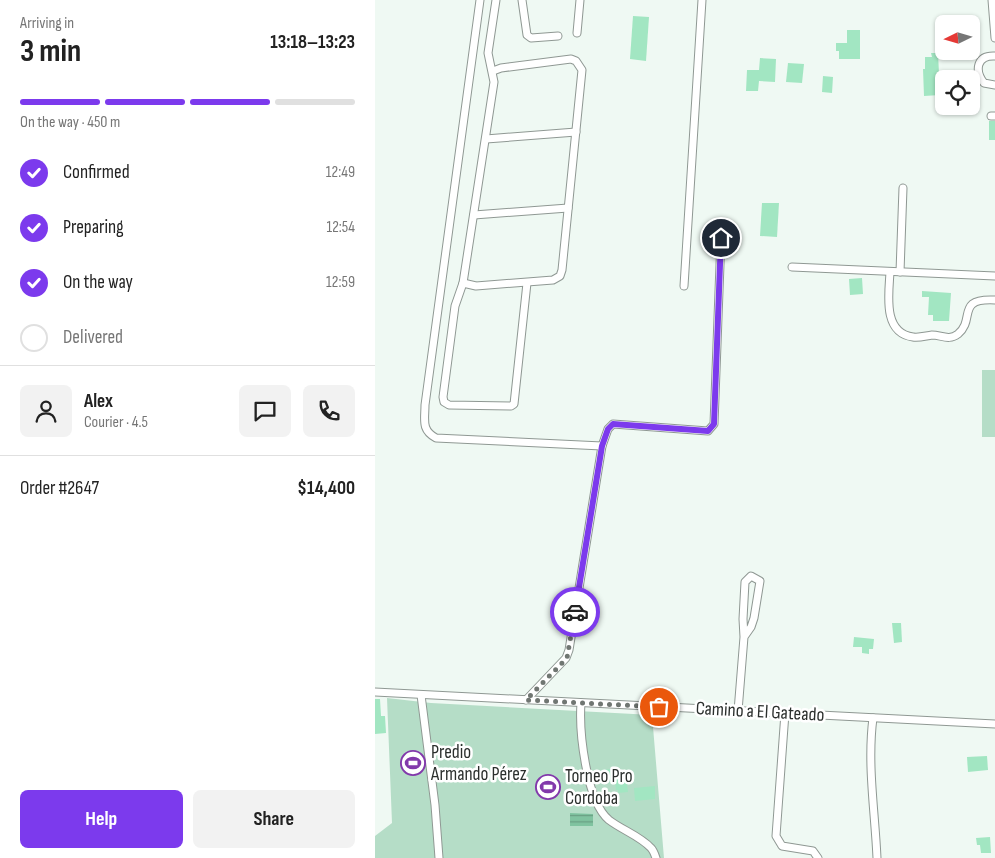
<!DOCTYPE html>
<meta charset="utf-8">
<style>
:root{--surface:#fff;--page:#f2f2f2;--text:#222;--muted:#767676;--line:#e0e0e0;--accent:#7c3aed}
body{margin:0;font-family:"Sofia Sans Condensed",sans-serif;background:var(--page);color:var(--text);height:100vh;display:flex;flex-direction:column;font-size:19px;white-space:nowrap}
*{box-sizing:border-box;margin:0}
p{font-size:16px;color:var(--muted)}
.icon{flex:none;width:28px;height:28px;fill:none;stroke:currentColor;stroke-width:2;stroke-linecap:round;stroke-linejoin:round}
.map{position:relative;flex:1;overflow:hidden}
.drawer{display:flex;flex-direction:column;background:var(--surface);width:375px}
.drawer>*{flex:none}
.needle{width:32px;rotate:265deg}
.controls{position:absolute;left:560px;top:15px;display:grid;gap:10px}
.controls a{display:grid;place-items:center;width:45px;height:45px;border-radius:8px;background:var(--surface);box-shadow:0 1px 4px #0004;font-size:25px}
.pin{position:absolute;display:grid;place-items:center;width:42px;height:42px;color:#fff;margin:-21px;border:2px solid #fff;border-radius:50%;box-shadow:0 1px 5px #0007}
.courier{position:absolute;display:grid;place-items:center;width:50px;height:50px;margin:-25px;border:4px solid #7c3aed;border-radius:50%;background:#fff;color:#222;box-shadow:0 1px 6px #0007}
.head em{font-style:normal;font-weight:700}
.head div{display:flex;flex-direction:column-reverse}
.head{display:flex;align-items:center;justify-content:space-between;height:85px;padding:0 20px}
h1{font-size:32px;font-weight:700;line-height:38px}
.bar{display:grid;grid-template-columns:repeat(4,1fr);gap:8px 5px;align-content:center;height:60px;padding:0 20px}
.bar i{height:6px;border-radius:4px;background:var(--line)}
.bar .selected{background:var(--accent)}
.bar p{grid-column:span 4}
.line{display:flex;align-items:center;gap:12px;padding:0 20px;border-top:1px solid var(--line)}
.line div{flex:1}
.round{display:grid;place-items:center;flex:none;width:52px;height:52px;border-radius:8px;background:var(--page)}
ol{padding:0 20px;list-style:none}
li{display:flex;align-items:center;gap:15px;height:55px}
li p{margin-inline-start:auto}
li .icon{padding:5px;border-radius:50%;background:var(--accent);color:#fff;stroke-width:4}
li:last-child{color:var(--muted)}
li i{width:28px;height:28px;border:2px solid var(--line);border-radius:50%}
.primary-button{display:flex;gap:10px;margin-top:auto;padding:10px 20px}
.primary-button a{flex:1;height:58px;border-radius:8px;background:var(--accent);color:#fff;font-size:20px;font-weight:700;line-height:58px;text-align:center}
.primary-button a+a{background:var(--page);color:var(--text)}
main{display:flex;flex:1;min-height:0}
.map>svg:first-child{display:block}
.pitch{fill:#b5ddc7}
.water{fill:url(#water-rules)}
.building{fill:#a2e6c2}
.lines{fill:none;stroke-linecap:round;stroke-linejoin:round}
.minor-casing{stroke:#8f9893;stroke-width:9}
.minor{stroke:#fff;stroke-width:7}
.done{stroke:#707672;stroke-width:5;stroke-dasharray:0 9}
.route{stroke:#7c3aed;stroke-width:6}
.labels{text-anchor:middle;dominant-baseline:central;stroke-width:5;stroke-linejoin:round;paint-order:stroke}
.street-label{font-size:19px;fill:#2b2f2d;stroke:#fff}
.poi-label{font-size:19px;fill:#2b2f2d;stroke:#fff;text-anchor:start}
</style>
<main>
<section class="drawer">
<div class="head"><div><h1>3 min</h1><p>Arriving in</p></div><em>13:18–13:23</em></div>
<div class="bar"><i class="selected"></i><i class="selected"></i><i class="selected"></i><i></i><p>On the way · 450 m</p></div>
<ol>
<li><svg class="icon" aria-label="check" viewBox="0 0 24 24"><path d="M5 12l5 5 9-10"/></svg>Confirmed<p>12:49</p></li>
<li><svg class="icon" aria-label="check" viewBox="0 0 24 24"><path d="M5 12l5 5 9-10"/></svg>Preparing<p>12:54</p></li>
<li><svg class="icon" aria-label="check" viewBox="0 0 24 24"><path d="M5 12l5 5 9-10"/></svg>On the way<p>12:59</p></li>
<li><i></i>Delivered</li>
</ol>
<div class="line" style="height:90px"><a class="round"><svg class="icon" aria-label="person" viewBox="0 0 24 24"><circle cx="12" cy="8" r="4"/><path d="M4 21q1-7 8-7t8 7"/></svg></a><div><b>Alex</b><p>Courier · 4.5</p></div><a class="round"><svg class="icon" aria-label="chat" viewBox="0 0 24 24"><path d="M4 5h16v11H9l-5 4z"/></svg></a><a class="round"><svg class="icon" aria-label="phone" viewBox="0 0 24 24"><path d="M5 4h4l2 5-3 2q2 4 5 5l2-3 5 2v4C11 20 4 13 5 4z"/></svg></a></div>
<div class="line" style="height:65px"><div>Order #2647</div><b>$14,400</b></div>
<div class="primary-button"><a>Help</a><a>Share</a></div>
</section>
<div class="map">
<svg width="620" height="858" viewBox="0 0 620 858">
<defs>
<pattern id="water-rules" width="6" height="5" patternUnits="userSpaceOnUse" patternTransform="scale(1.25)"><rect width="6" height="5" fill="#80c3a0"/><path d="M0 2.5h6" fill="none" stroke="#699f83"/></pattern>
</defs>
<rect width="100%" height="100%" fill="#eff9f3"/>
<!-- pitch -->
<g class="pitch">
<rect x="607" y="370" width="13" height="67"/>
<path d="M12,698L56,703L277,715L289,858H0V836L17,823Z"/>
</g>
<!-- water -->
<path class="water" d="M195,813L218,814V826H195Z"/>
<!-- building -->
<g class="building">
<path d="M258,16L274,17L271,61L255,59Z"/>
<path d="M472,30H485V59H464V51H461V43H472Z"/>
<path d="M556,53H563L565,95L549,96L548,69H550V57H557Z"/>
<path d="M385,58L401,59L400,82L384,81L383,91H371L372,70H384Z"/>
<path d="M413,63L429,64L427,83L411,82Z"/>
<path d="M448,76L458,77L457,93L447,92Z"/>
<rect x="614" y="121" width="6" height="19"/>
<path d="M387,203H404L402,237L385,236Z"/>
<path d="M487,278L488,294L475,295L474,279Z"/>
<path d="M547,291L576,293L574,321H558V315H553L554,297H547Z"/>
<path d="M517,623H526L527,642L519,643Z"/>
<path d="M479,637L499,639L498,649H494V654L487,653V647H478Z"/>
<path d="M0,699H5L6,716H10L11,733L0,734Z"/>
<path d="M612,756L613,770L593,772L592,757Z"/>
<path d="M237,769L239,781L227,782L226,770Z"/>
<path d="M251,777L253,792L243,793V790H241L240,778Z"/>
<path d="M280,786V799L260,801L259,788Z"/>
<path d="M615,837L616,853H606L605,845H602L601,838Z"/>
</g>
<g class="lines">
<defs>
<g id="minor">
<path d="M105,0L50,405C50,420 46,430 61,438L227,446"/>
<path d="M121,0L113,53L119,82L88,283L80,306L68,397L69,402L74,405L136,406L139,404L152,283"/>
<path d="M147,0L152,35L156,38L183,36"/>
<path d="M617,0L620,38"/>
<path d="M202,33L205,0"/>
<path d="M620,56C602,55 599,70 609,83L620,85"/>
<path d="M616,116H620"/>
<path d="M111,139L201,132"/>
<path d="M99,215L193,208"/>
<path d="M417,267L620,276"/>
<path d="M515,272C514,293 507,333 538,337C544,338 550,336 557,335C566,335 574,341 583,334C601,319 580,298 620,300"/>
<path d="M525,272L528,188"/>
<path d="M88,283L101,286L178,280L185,276L187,270L207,70L201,61L196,59L126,68L118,71"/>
<path d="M309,286L327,0"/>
<path d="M0,692L620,724"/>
<path d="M46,695L60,805L64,858"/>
<path d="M151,700L191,658L194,650L227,446L233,429L238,424L333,431L339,424L346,238"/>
<path d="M206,703C204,731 211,801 234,820C247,830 265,836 276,848C278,850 280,855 281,858"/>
<path d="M363,711L369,637L376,627L379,618L385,581L376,576L370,582L368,619L369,637"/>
<path d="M410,713L401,836L407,846L438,851L443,858"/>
<path d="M498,718C492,764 500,812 502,858"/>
</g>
</defs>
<!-- minor casing -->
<use href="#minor" class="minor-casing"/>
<!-- minor -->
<use href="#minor" class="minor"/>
</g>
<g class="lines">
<!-- done -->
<path class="done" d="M200,612L192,658L151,700L284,707"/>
<!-- route -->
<path class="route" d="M200,612L227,446L233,429L238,424L333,431L339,424L346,238"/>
</g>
<!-- icons -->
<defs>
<symbol id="stadium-ring" viewBox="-11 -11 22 22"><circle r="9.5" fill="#fff" stroke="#8239ab" stroke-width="1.5"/><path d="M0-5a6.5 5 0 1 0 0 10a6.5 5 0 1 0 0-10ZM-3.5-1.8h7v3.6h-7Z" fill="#8239ab"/></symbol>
</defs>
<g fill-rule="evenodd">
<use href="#stadium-ring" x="24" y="749" width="28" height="28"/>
<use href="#stadium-ring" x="159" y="773" width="28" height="28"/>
</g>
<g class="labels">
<!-- street labels -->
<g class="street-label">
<text transform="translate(385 712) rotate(3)">Camino a El Gateado</text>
</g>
<!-- poi labels -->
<g class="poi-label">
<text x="56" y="752">Predio<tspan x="56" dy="22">Armando Pérez</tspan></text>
<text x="190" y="776">Torneo Pro<tspan x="190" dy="22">Cordoba</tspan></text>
</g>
</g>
</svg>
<div class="controls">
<a><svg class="needle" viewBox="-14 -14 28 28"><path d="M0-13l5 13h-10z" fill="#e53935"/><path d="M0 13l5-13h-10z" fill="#767676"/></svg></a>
<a><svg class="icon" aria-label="locate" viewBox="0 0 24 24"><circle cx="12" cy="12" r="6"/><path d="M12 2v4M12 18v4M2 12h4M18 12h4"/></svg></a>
</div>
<div class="pin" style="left:284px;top:707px;background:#ea580c"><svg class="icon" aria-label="bag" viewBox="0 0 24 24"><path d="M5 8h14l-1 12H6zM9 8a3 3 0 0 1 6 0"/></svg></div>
<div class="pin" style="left:346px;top:238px;background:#1f2937"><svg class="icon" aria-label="home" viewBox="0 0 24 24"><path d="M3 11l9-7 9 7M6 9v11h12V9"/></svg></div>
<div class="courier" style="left:200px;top:612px"><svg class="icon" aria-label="car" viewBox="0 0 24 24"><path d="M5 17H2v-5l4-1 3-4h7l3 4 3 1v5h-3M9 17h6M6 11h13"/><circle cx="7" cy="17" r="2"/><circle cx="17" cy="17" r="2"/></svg></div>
</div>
</main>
